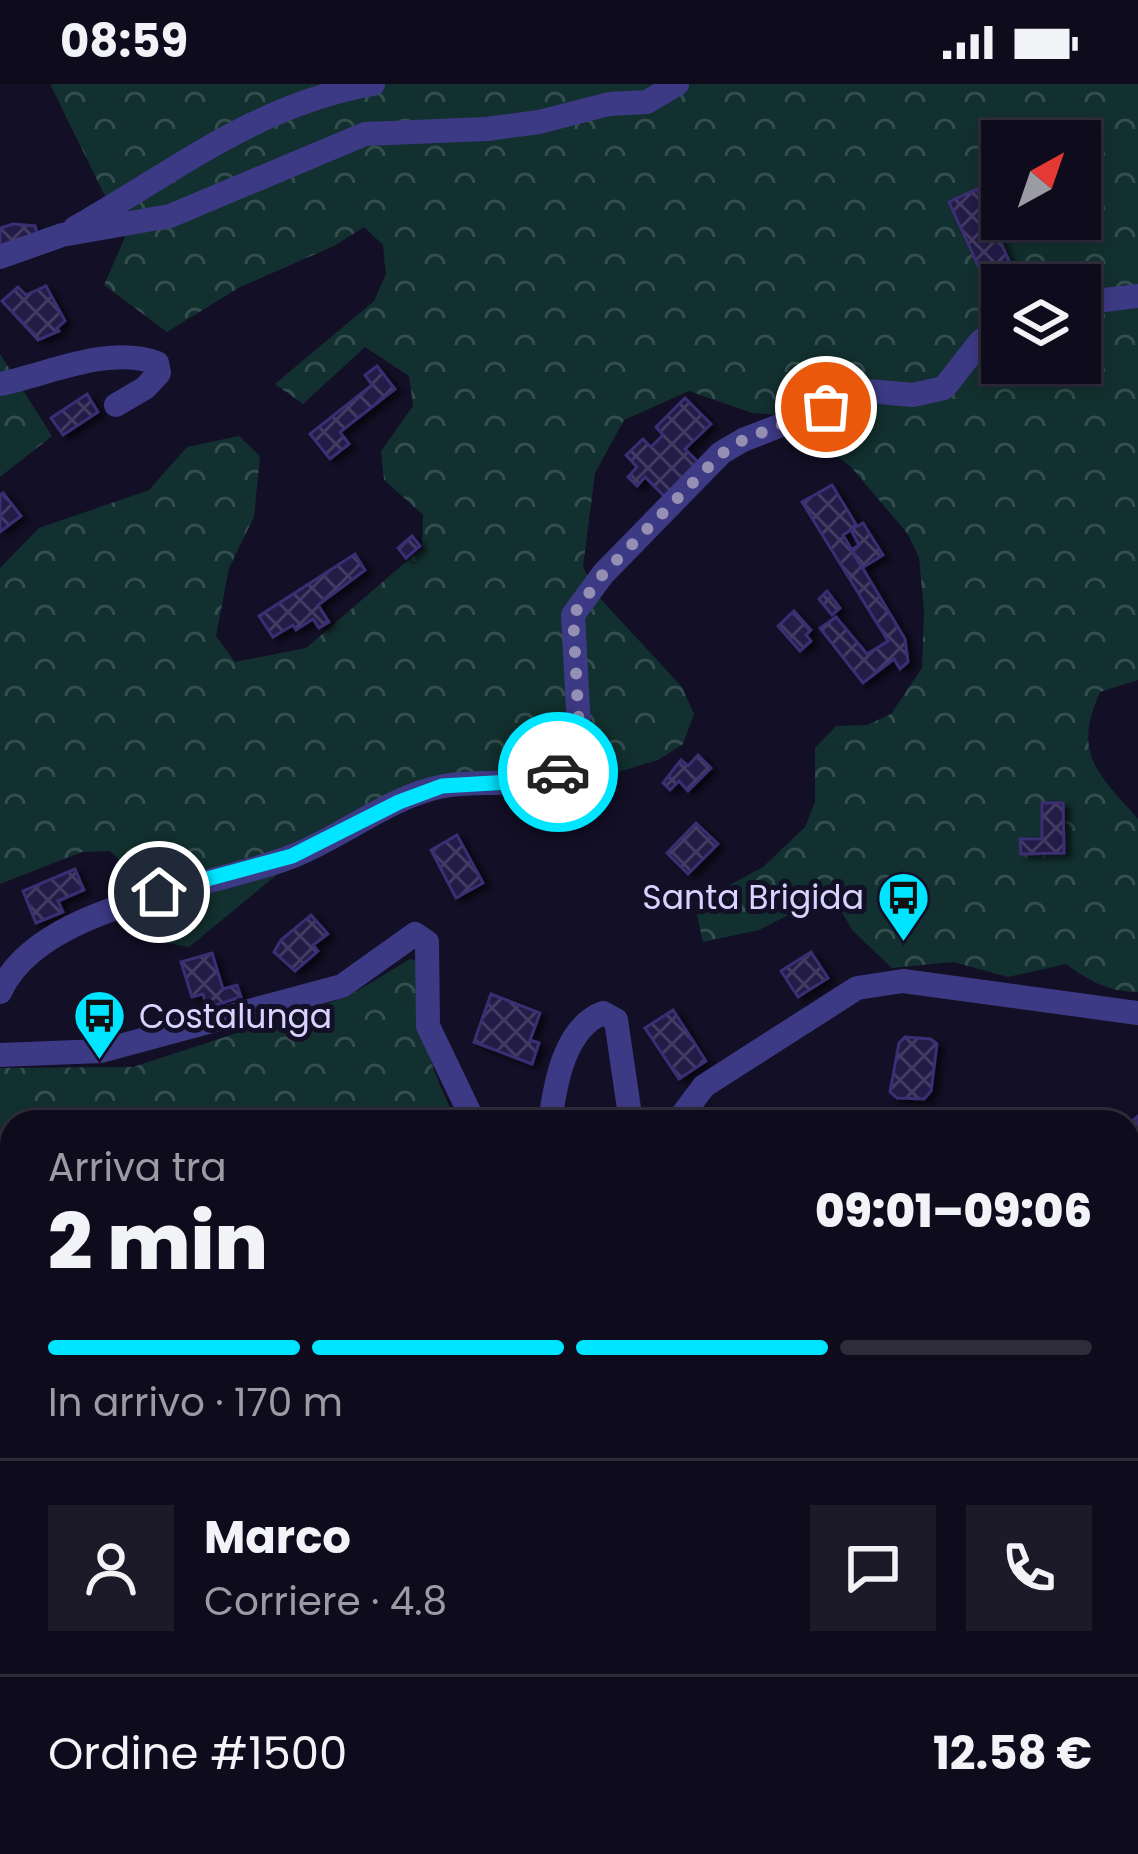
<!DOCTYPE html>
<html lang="it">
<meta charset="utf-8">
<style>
:root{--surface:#0e0b1c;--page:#1c1929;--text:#f1f3f6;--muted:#9b9ba3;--line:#2e2b3b;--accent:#00e5ff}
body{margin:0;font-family:Poppins,sans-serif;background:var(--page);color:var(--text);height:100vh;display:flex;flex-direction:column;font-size:45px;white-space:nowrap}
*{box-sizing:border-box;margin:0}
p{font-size:39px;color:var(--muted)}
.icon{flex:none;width:66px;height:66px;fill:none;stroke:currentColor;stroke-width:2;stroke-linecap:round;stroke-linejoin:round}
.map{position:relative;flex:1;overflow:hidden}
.drawer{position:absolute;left:0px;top:1026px;width:1140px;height:744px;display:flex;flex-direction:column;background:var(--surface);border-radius:36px 36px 0 0;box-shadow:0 6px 18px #0003,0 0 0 3px var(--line)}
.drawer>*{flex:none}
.needle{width:78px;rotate:40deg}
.tools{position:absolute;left:981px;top:36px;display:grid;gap:24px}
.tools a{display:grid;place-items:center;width:120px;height:120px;border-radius:0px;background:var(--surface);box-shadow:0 6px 18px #0003,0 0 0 3px var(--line);font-size:60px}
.pin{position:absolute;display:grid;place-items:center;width:102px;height:102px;color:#fff;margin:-51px;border:6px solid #fff;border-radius:50%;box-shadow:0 3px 12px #0007}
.courier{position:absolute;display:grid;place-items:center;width:120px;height:120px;margin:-60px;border:9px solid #00e5ff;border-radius:50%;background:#fff;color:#222;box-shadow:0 3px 15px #0007}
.overview em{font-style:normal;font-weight:800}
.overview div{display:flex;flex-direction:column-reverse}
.overview{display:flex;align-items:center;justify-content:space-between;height:204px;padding:0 48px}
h1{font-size:78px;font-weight:800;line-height:90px}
.bar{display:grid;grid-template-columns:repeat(4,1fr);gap:18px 12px;align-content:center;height:144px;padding:0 48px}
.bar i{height:15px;border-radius:9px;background:var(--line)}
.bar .selected{background:var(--accent)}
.bar p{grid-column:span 4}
.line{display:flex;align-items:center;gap:30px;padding:0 48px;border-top:3px solid var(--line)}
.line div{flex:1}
.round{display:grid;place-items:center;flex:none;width:126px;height:126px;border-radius:0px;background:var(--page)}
.status{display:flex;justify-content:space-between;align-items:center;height:84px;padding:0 60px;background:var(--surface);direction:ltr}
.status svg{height:33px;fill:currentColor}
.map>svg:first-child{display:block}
.forest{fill:url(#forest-crowns);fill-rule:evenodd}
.building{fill:url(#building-cross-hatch);stroke:#3b2d73;stroke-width:3;filter:url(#shadow)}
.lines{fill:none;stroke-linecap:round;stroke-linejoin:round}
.path{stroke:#2fb8b0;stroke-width:3;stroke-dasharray:6 9;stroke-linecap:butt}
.minor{stroke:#3d3a85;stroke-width:24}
.done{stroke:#948fb3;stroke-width:12;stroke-dasharray:0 21.6}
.route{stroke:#00e5ff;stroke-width:15}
.labels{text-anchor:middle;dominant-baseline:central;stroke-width:10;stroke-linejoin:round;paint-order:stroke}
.poi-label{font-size:33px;fill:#d9d4ff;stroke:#130f26;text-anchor:end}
</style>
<div class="status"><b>08:59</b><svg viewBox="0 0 49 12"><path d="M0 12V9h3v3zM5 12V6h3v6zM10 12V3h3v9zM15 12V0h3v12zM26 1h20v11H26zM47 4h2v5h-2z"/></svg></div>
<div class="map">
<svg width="1138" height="1770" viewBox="0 0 1138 1770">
<defs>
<pattern id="forest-crowns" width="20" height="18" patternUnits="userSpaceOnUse" patternTransform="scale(3)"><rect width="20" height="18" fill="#12302f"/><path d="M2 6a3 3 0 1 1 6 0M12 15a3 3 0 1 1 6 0" fill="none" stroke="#344d4e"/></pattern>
<pattern id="building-cross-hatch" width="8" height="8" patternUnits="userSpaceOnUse" patternTransform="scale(3)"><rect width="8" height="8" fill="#241b47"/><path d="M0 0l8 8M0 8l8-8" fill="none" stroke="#433b63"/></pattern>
<filter id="shadow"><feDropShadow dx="6" dy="4" stdDeviation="3" flood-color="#0009"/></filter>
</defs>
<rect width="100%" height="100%" fill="#130f26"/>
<!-- forest -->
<g class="forest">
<path d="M50,0H1138V596L1100,608C1072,671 1098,689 1138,735V908C1109,908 1089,897 1066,880L1008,893L953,878L892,884L852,846L839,823L810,820L759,846L703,858L697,831L715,809L763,783L805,743L815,718V664L836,642L867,641L891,630L922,584L924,528L919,473L907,449L851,383L782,331L752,329L689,307L624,336L595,389L583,483L597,511L682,603L694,630L683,660L658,676L548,709L435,713L301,771L189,863L161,858L138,841L129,786L110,767L82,768L0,800V484L39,444L149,406L187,363L239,352L260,372L254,433L229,484L216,552L235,578L306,564L422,464L423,431L384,396L381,367L413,322L409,292L365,263L303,320L275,300L374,217L386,190L383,161L364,143L334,162L240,203L167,248L104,201L125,153ZM1002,57H1080V135H1002ZM1002,201H1080V279H1002Z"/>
<path d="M0,270L52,352L0,393Z"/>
<path d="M410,875L420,877C418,946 427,976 457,1038H12V1212L0,1206V984L133,983L347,913Z"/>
<path d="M1128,1363L1138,1372V1668L1128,1654Z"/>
<path d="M403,1758H955L944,1770H480L426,1769Z"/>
</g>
<!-- building -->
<g class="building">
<path d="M977,105L1009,177L982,190L949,118Z"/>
<path d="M13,140L35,142L39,156L0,170V144Z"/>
<path d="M46,202L65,237L57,244L59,247L38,256L2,217L18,203L26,211Z"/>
<path d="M377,282L395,305L340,348L349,360L330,375L310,350L372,301L365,291Z"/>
<path d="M87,310L98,328L63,351L51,334Z"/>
<path d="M685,314L711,340L685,365L699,379L665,413L645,393L637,402L628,393L637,383L626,371L643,355L651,363L663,351L656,343Z"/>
<path d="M832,401L857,442L843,451L905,555L908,578L900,585L894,575L863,599L820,544L836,533L867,570L888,557L802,418Z"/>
<path d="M3,409L21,432L0,448V411Z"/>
<path d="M863,439L883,471L862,484L851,466L859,461L851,446Z"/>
<path d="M412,452L420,462L406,474L398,464Z"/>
<path d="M355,470L365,486L318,521L329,538L319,544L313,535L296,546L293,541L273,553L259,532Z"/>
<path d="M827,507L840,524L832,531L819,515Z"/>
<path d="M794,527L811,546L806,551L811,557L800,567L778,542Z"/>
<path d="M698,671L711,684L688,707L679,697L670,706L663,699L681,676L688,682Z"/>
<path d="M1042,719H1063L1064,769L1021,770L1020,755H1042Z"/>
<path d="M696,739L718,760L688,790L667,769Z"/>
<path d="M457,751L483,799L456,814L431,766Z"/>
<path d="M75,785L84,806L58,817L63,828L36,839L23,807Z"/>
<path d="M311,831L328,850L313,861L318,867L295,887L274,868L281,856Z"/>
<path d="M811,868L828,894L798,913L781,887Z"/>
<path d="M212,869L223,905L237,901L241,913L207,924L203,910L192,913L181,878Z"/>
<path d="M491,910L540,929L530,956L539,959L532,980L474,958Z"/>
<path d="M673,926L706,977L679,995L645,944Z"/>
<path d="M905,953L931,955L937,960L931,1007L924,1015L897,1014L890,1008L899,959Z"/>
<path d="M1138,1032V1072L1128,1077V1041Z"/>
<path d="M1138,1164V1219L1128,1211V1169Z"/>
</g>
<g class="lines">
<!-- path -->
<path class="path" d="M505,1758L516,1770"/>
<!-- minor -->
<g class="minor">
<path d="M75,144C174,88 257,20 373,0"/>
<path d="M0,173L62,151L170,132L365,50L487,45L539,38L609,20L647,18L677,0"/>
<path d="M1080,219L1138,212"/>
<path d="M0,300C49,290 108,261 157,279L159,289L145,304L116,321"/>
<path d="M0,908C40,819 211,805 293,772C344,752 390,712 444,702C465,698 487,700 509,698C527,696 545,691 563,687L580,663L573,531L603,490L721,369L743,356L868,307L913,311L944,304L980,258L1002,241"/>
<path d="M0,971L101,967L342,902L415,850L427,858L428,942L474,1038"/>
<path d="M550,1038C555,1001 564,944 603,929L616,936L631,1038"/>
<path d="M677,1038L704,1002L857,904L903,897L1138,929"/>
<path d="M1128,1110L1138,1105"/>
<path d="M0,1218L12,1225"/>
<path d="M0,1571L12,1576"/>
<path d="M351,1758L379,1770"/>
</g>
</g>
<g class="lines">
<!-- done -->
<path class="done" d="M558,688L563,687L580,663L573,531L603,490L721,370L743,356L826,323"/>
<!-- route -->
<path class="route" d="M159,808L292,772L399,718L442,702L511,698L558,688"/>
</g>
<!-- icons -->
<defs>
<symbol id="bus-pin" viewBox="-11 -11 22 30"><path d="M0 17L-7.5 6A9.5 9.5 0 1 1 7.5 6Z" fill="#00e5ff" stroke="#130f26"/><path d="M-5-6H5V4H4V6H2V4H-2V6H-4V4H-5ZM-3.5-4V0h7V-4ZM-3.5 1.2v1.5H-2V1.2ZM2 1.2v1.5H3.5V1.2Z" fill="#111"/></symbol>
</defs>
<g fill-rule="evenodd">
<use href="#bus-pin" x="874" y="784" width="59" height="81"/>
<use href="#bus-pin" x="70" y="902" width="59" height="81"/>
</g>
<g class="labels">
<!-- poi labels -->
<g class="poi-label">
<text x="864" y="813">Santa Brigida</text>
<text x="139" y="932" text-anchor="start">Costalunga</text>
</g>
</g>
</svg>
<div class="tools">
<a><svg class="needle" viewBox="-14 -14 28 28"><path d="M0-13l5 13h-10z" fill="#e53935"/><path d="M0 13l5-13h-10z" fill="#9b9ba3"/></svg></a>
<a><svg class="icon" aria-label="layers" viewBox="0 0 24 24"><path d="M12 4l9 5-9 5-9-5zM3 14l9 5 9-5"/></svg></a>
</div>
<div class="pin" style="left:826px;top:323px;background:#ea580c"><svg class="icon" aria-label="bag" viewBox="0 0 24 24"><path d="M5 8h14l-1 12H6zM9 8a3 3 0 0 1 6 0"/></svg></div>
<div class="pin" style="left:159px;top:808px;background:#1f2937"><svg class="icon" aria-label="home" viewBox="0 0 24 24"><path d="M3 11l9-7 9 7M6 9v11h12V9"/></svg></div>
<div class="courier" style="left:558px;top:688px"><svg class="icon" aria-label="car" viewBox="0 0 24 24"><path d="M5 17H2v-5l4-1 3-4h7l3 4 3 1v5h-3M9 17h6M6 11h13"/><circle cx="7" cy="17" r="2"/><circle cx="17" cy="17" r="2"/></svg></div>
<section class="drawer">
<div class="overview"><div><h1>2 min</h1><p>Arriva tra</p></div><em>09:01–09:06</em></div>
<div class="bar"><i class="selected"></i><i class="selected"></i><i class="selected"></i><i></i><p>In arrivo · 170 m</p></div>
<div class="line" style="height:216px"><a class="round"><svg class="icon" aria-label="person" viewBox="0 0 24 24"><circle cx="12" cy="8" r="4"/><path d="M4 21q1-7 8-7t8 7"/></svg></a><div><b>Marco</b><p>Corriere · 4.8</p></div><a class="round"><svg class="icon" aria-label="chat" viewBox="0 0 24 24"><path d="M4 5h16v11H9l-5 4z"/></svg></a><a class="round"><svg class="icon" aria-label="phone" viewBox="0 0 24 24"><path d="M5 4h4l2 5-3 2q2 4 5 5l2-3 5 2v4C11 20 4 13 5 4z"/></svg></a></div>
<div class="line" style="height:156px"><div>Ordine #1500</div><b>12.58 €</b></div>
</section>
</div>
